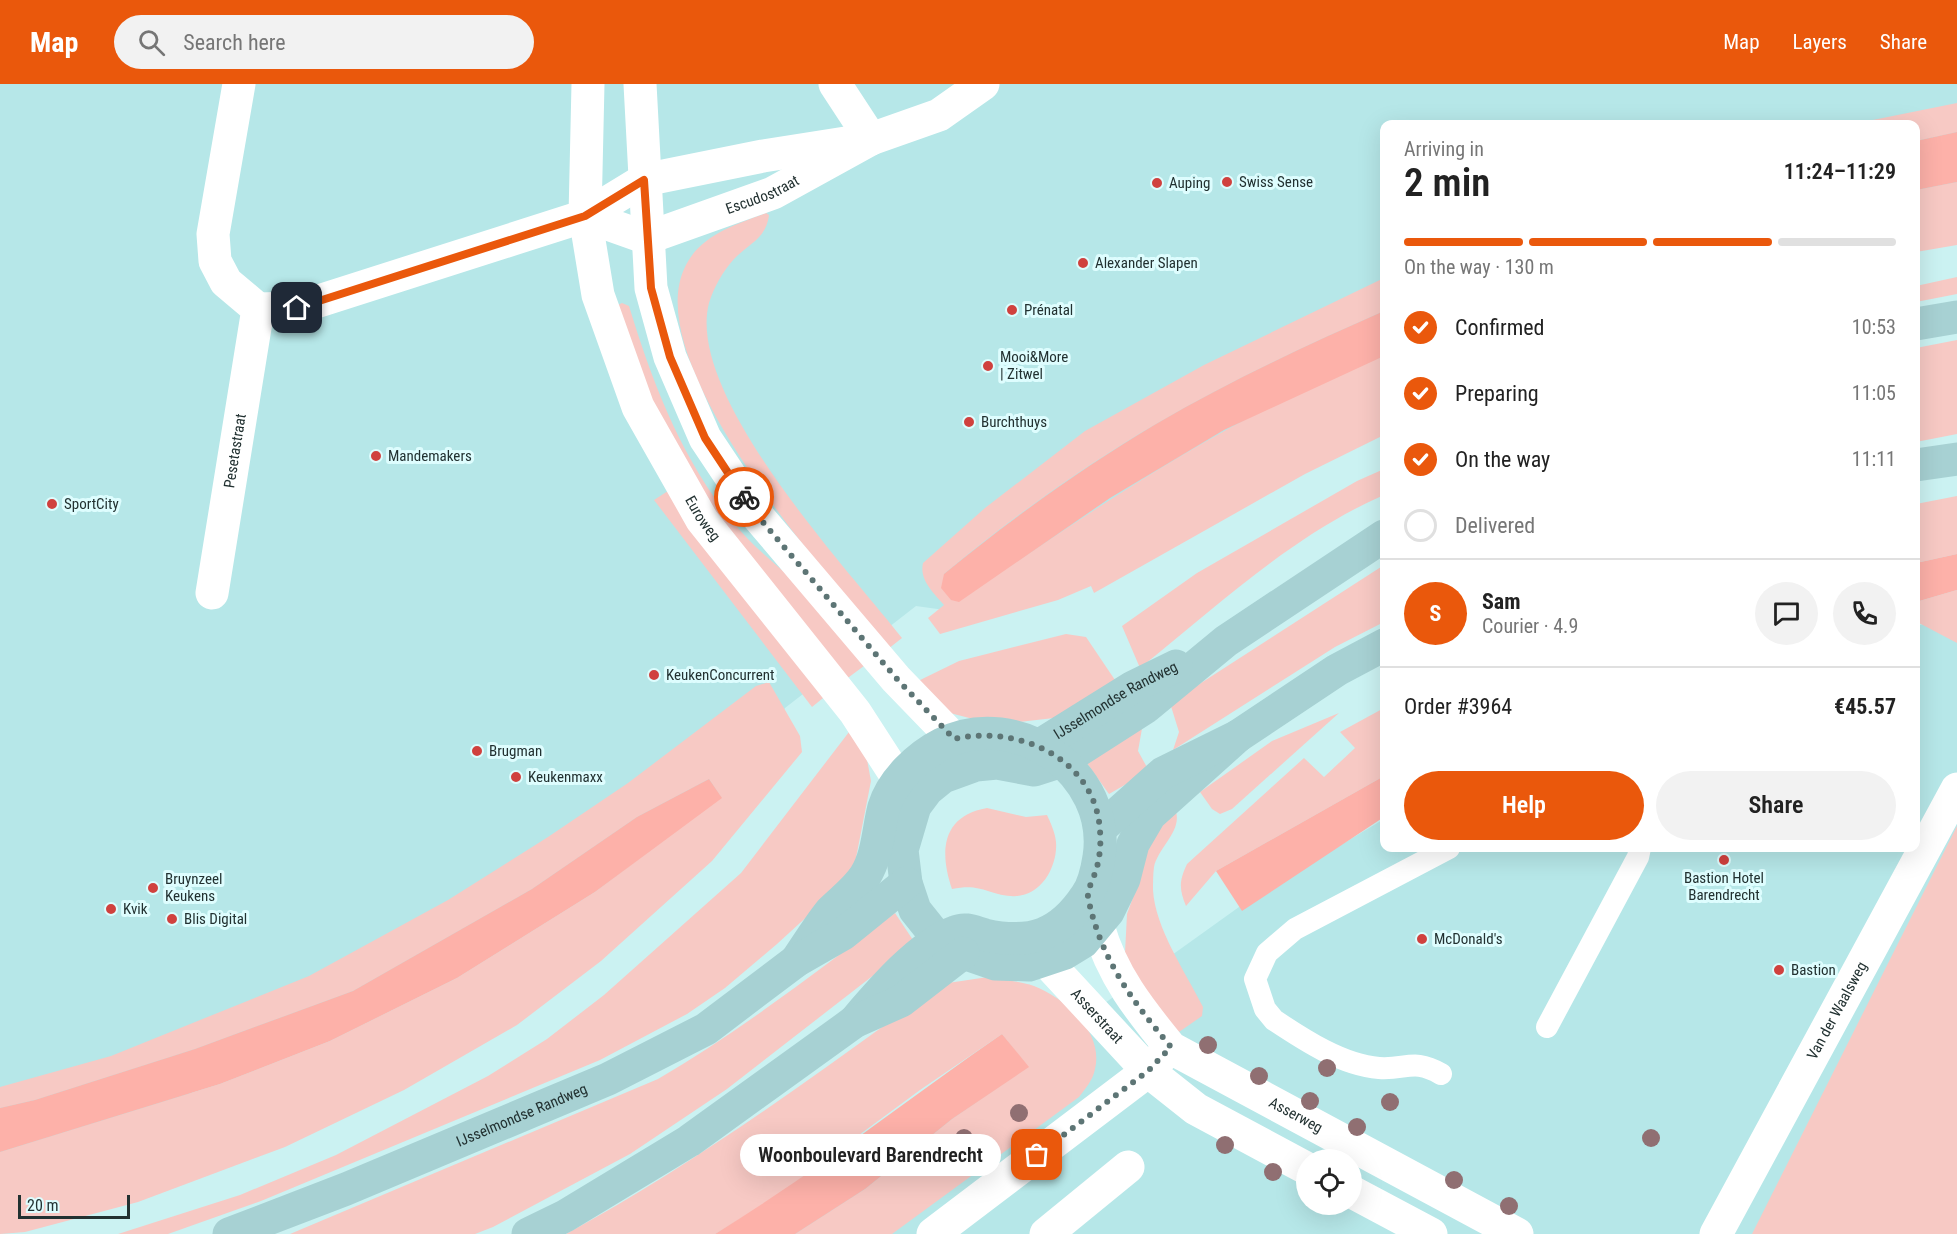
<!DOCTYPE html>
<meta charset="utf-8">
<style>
:root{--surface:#fff;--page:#f2f2f2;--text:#222;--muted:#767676;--line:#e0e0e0;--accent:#ea580c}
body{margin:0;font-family:"Roboto Condensed",sans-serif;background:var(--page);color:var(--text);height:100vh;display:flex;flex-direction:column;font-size:22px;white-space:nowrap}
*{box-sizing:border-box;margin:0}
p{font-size:20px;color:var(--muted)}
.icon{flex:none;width:33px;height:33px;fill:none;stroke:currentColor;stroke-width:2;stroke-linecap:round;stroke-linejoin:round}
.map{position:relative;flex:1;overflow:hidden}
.side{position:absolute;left:1380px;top:36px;width:540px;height:732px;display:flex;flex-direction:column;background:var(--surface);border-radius:12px;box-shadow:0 6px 24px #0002}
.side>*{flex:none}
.tools{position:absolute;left:1296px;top:1065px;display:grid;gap:12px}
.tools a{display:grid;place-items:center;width:66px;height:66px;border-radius:50%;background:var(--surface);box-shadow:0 6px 24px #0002;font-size:30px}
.scale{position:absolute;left:18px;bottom:15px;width:112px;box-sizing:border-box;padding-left:6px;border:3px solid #223131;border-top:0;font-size:16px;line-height:21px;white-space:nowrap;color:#223131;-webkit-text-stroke:4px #defdfe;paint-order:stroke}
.pin{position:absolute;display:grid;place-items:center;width:51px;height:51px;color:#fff;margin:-26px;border-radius:12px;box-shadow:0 3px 9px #0006}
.courier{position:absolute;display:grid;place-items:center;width:60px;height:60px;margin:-30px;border:4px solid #ea580c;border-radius:50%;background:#fff;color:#222;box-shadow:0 2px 8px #0007}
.bubble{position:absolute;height:42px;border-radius:21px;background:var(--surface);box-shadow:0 6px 24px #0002;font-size:20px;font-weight:600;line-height:42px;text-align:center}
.summary em{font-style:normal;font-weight:600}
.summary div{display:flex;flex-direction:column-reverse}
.summary{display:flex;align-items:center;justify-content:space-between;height:102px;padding:0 24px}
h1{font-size:39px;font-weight:600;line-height:45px}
.bar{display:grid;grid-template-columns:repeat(4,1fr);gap:9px 6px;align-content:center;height:72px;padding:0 24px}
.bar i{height:8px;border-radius:4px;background:var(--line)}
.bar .current{background:var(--accent)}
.bar p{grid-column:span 4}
.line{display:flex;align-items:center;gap:15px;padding:0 24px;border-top:2px solid var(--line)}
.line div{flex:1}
.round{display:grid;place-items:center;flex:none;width:63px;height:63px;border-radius:32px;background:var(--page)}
ol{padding:0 24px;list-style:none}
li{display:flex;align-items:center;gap:18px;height:66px}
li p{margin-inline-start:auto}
li .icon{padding:6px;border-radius:50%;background:var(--accent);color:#fff;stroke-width:4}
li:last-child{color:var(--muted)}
li i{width:33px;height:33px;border:3px solid var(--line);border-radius:50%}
.action{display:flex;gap:12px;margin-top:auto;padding:12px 24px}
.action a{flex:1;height:69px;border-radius:36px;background:var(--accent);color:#fff;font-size:24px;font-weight:600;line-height:69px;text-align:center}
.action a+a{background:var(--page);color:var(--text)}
header{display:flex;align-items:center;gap:36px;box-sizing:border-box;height:84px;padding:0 30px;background:var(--accent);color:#fff}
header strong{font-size:28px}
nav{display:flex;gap:33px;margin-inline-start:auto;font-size:21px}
.search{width:420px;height:54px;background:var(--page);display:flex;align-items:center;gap:15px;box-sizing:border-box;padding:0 21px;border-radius:33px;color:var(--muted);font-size:22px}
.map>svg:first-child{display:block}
.built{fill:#b6e7e8;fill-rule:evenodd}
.green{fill:#f7c9c4}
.water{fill:#fdb1a9}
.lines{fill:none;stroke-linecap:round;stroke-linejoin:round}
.service{stroke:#fff;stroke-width:22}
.pedestrian{stroke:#fff;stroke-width:33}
.minor{stroke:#fff;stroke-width:33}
.secondary{stroke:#a7d1d3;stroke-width:33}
.tree{fill:#906f72}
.done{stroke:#5d7575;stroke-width:6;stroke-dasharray:0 10.8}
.route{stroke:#ea580c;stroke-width:8}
.poi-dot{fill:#d0413e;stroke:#defdfe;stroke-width:2}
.labels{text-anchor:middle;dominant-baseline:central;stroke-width:6;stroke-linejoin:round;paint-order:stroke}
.poi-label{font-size:15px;fill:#223131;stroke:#defdfe;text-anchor:start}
.street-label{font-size:15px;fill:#223131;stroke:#defdfe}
</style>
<header>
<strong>Map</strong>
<div class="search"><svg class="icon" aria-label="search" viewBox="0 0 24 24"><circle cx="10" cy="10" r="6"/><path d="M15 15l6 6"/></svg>Search here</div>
<nav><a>Map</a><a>Layers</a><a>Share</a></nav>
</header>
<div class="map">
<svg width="1957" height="1150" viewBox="0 0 1957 1150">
<rect width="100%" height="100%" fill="#cbf2f2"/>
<!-- built -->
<g class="built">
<path d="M0,0H1957V118L1916,130V40H1384V325L966,529L916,522L785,624L712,736L0,1109Z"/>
<path d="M1957,532V1150H751L1052,957L1246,818L1384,735V764H1916V542ZM1306,1076H1352V1120H1306Z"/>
</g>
<!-- green -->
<g class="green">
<path d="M1957,19V48L1916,57V40H1853Z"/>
<path d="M1957,98V161L1916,168V106Z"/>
<path d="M766,129L769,131C766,155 749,159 734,175C723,187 714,203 709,219C685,311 846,483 902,554L888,565C829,492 638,280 685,183C700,151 735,141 766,129Z"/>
<path d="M1957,193V210L1916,218V202Z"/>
<path d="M1384,194V227C1307,261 1229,297 1156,340C1082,383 1010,435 944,490L951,516L962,515C1097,423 1231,330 1384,272V351L1305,390L1094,509L1091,502L1058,516L940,550L928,534L944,521C934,509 919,496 923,479L985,424L1085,347L1204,281Z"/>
<path d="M622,219L629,222C652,298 682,376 733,438C758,470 794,493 822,523C839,540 853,561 868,579L845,596L722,442L656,333L618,221Z"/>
<path d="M1957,256V350L1916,358V264Z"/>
<path d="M1384,385V411C1292,451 1218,522 1140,584L1122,542L1197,489L1357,397Z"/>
<path d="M671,405L828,610L812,623L654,416Z"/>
<path d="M1957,412V470L1916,479V420Z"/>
<path d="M1384,481V538L1335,563L1173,666L1179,648L1170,619Z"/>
<path d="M1957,506V559L1919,539L1916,545V518Z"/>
<path d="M1066,550L1086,553L1117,599L1054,634L1019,638L977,636L950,629L914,599L959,577Z"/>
<path d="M769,598L800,652L802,668L712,777L601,877L517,941L404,1006L285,1063L138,1118L25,1148L0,1150V1068L220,1000L330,957L457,894L595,808L721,713L709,695L637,733L532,805L353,907L195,965L35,1016L0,1024V1003L111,972L309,892L448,816L548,753L628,699L756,602Z"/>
<path d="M1384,624V692L1216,787L1186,822C1179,805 1179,797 1187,780L1304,674L1324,693L1355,664L1340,648Z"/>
<path d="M1339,629L1232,725L1220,730L1212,725L1200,708L1272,657Z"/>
<path d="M1143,639L1138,667L1149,687L1109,710L1086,678Z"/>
<path d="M849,648L866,670L871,697L855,779L836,806L777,860L725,904L687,930L600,976L261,1117L168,1150H118L240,1111L336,1071L488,992L547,955L604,911L741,789Z"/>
<path d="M987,724L1026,733L1047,731C1051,740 1055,748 1056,758C1058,783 1040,815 1011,812C986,810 981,799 952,805C939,767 942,732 987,724Z"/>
<path d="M1175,725C1184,746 1158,763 1154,783C1153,790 1153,799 1153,806C1155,844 1186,889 1203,923L1202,932L1179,948L1151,922L1125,869L1127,830L1140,794L1147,758Z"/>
<path d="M1957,742V1150H1752Z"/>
<path d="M895,829L915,859L727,1005L630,1070L493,1143L475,1150H290L658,995C742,946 817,887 895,829Z"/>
<path d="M988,893C1004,896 1019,897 1034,902C1065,914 1104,948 1095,985C1093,996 1085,1005 1079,1013L892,1150H795L865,1105L952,1035L1028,983L1002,950L920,1006L771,1116L715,1150H566C695,1080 813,993 932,907L948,899Z"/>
</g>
<!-- water -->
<g class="water">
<path d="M1957,48V98L1916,106V57Z"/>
<path d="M1384,227V272L1224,346L1110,414L959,518L951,516L941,504L944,490C1011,435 1082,384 1156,340C1229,297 1307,261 1384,227Z"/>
<path d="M1957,470V506L1916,518V479Z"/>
<path d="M1384,692V733L1242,827L1216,787Z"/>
<path d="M709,695L722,714L595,808L457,894L330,957L220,1000L0,1068V1024L35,1016L195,965L353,907L532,805L637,733Z"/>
<path d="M1002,950L1029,983L952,1035L865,1105L795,1150H715C815,1089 906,1016 1002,950Z"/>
</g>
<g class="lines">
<!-- service -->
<g class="service">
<path d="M1547,943L1638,773L1640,764"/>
<path d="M1441,990C1414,974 1406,986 1379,984C1342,981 1304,956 1274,936L1265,925L1255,895L1267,869L1295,845L1449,764"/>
</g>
<!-- pedestrian -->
<path class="pedestrian" d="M1046,1150L1128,1083"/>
<!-- minor -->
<g class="minor">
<path id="s1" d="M588,0L585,132L598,211L638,323L702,436L855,628L899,696"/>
<path d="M640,0L651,204L670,273L705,354L755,429L896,595L954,655"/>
<path d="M835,0L871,55"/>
<path id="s2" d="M585,132L647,154L773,109L871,55L939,31L983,0"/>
<path d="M258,225L297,224L585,132L644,96L763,72L871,55"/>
<path id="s3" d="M212,509L258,225L226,198L215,177L213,150L239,0"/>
<path id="s4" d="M1098,842C1112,891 1139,925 1171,964L1517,1150"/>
<path id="s5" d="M1046,877L1148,987L1196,1025L1306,1084"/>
<path d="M1352,1108L1431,1150"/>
<path d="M933,1150L1148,987L1163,971"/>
<path id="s6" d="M1716,1150L1957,705"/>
</g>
<!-- secondary -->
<g class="secondary">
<path d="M1916,240L1957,233"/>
<path d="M1916,381L1957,375"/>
<path d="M1238,652L1150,731L1133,760L1124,795L1108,828L1083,858L1065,869L1029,881L995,880L963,869L939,856L915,826L906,799L902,766L915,722L927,706L943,693L976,681L997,679L1034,686L1062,677L1146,623L1226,557L1384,452"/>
<path id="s7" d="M1040,661L1133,603L1176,582"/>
<path d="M1100,745L1163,689L1238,652L1337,586L1384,561"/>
<path d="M796,877C807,861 818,843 830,828C842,816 856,806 865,792C878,771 878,746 884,723C892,697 918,672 942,660C1017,622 1112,690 1099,773C1097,786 1094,801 1086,812C1060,851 1031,861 985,851C974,848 966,843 955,848C919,861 878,910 854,938"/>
<path id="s8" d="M229,1150L346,1105L608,995L706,945L796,877L843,850L906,799"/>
<path d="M528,1150L565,1132L689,1057L854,938L901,917L963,869"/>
</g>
</g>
<!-- trees -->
<g class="tree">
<circle cx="1208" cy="961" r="9"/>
<circle cx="1327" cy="984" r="9"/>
<circle cx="1259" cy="992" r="9"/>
<circle cx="1310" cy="1017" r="9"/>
<circle cx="1390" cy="1018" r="9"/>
<circle cx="1019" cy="1029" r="9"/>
<circle cx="1357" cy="1043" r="9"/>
<circle cx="964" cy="1054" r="9"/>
<circle cx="1651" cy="1054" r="9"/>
<circle cx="1225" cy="1061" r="9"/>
<circle cx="1273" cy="1088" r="9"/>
<circle cx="1454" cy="1096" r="9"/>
<circle cx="1509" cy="1122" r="9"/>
</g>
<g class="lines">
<!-- done -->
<path class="done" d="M744,413L755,429L897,595L954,655C1018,640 1096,675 1100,747C1101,759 1100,771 1097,783C1095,792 1087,805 1088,813C1100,874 1132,917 1171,963L1148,987L1037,1071"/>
<!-- route -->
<path class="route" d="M297,224L585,132L644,96L651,204L670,273L705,354L744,413"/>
</g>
<!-- markers -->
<g class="poi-dot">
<circle cx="1227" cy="98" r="6"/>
<circle cx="1157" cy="99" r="6"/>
<circle cx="1083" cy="179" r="6"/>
<circle cx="1012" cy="226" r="6"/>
<circle cx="988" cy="282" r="6"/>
<circle cx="969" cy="338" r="6"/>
<circle cx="376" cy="372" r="6"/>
<circle cx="52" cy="420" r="6"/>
<circle cx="654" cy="591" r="6"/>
<circle cx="477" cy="667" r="6"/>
<circle cx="516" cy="693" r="6"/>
<circle cx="1724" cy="776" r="6"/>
<circle cx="153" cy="804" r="6"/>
<circle cx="111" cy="825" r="6"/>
<circle cx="172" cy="835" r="6"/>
<circle cx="1422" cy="855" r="6"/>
<circle cx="1779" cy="886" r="6"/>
</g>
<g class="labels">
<!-- poi labels -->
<g class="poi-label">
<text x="1239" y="98">Swiss Sense</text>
<text x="1169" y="99">Auping</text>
<text x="1095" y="179">Alexander Slapen</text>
<text x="1024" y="226">Prénatal</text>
<text x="1000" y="273">Mooi&amp;More<tspan x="1000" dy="17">| Zitwel</tspan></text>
<text x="981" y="338">Burchthuys</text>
<text x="388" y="372">Mandemakers</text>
<text x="64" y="420">SportCity</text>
<text x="666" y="591">KeukenConcurrent</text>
<text x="489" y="667">Brugman</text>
<text x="528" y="693">Keukenmaxx</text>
<text x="1724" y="794" text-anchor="middle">Bastion Hotel<tspan x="1724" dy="17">Barendrecht</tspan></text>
<text x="165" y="795">Bruynzeel<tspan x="165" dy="17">Keukens</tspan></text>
<text x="123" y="825">Kvik</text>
<text x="184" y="835">Blis Digital</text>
<text x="1434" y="855">McDonald's</text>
<text x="1791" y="886">Bastion</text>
</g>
<!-- street labels -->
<g class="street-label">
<text stroke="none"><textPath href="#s2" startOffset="189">Escudostraat</textPath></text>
<text stroke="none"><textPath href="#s3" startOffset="144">Pesetastraat</textPath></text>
<text stroke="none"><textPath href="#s1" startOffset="460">Euroweg</textPath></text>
<text stroke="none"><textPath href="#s7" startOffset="88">IJsselmondse Randweg</textPath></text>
<text stroke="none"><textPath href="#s6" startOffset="254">Van der Waalsweg</textPath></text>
<text stroke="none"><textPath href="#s5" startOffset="75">Asserstraat</textPath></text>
<text stroke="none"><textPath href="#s8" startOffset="316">IJsselmondse Randweg</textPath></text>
<text stroke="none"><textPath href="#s4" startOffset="285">Asserweg</textPath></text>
</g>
</g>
</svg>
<div class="tools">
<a><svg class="icon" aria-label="locate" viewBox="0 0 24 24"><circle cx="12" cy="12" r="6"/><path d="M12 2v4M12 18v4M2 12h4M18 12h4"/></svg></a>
</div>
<div class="scale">20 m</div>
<div class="pin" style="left:1037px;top:1071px;background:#ea580c"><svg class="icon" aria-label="bag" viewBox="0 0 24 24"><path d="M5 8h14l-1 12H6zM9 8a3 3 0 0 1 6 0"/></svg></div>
<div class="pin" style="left:297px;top:224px;background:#1f2937"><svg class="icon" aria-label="home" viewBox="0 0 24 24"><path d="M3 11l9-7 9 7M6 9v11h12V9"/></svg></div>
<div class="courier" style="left:744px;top:413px"><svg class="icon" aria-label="bike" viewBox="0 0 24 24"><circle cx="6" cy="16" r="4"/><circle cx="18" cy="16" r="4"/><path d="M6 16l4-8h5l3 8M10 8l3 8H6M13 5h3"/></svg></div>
<div class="bubble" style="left:740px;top:1050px;width:261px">Woonboulevard Barendrecht</div>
<section class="side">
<div class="summary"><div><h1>2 min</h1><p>Arriving in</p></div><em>11:24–11:29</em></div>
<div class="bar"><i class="current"></i><i class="current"></i><i class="current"></i><i></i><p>On the way · 130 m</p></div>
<ol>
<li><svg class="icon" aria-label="check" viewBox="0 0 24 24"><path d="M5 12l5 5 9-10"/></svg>Confirmed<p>10:53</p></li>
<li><svg class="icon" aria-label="check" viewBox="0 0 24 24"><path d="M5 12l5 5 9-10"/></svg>Preparing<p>11:05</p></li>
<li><svg class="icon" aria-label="check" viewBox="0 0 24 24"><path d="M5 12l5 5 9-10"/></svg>On the way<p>11:11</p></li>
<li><i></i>Delivered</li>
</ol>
<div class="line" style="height:108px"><b class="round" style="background:var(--accent);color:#fff">S</b><div><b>Sam</b><p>Courier · 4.9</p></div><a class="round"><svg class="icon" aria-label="chat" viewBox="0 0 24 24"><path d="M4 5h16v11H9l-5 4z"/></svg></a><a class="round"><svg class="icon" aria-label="phone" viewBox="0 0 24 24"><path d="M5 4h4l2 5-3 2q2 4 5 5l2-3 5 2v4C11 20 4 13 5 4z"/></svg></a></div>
<div class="line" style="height:78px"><div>Order #3964</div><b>€45.57</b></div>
<div class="action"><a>Help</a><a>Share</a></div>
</section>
</div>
